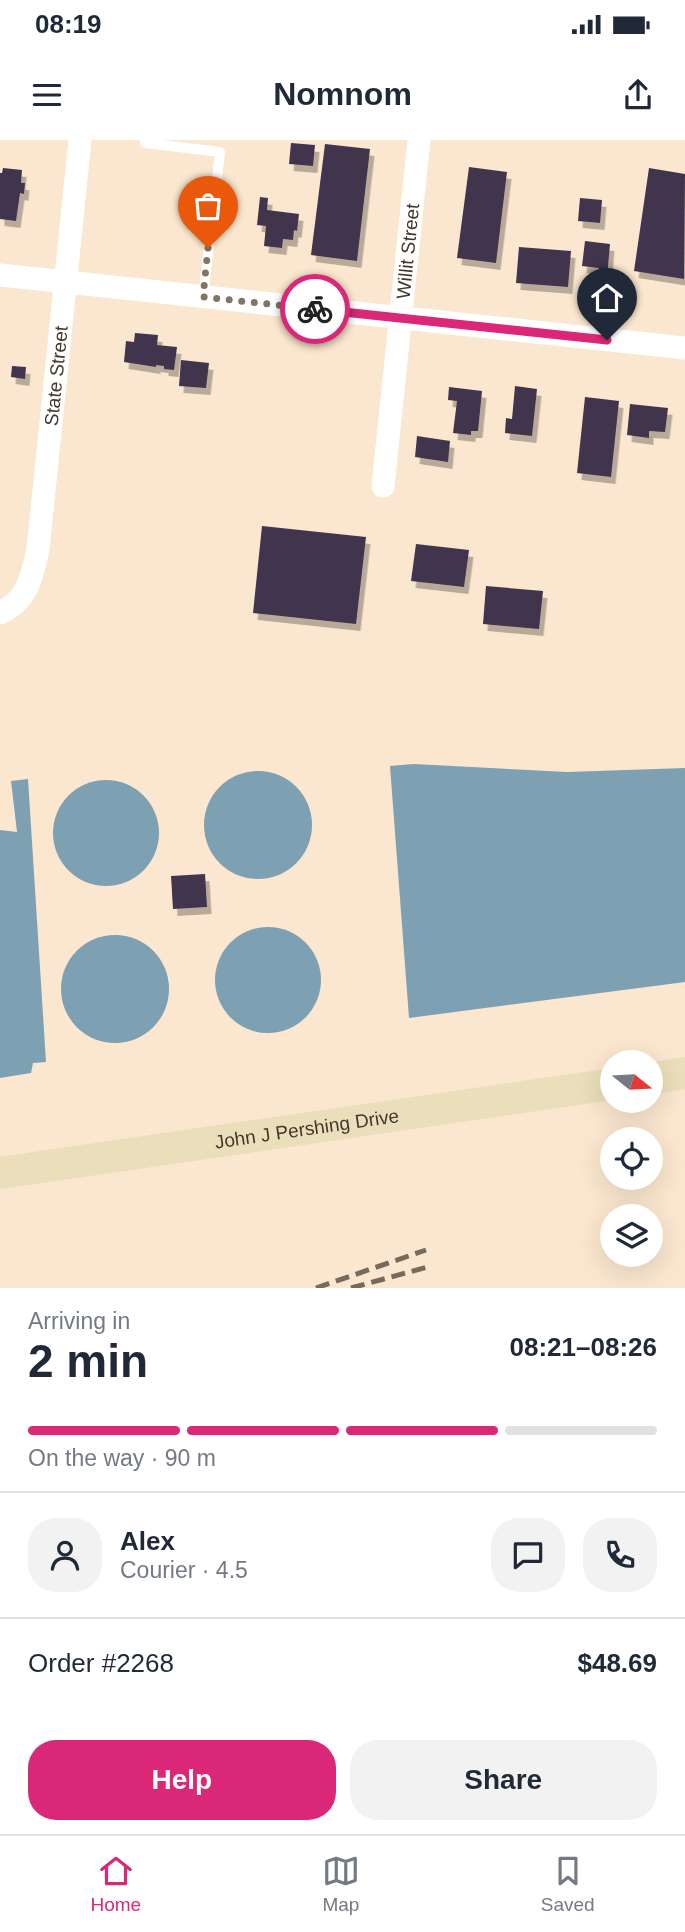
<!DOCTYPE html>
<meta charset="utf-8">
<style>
:root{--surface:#fff;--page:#f2f2f3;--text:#1f2937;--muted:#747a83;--line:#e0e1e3;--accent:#db2777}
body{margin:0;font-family:Helvetica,sans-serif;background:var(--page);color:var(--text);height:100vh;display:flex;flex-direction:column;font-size:26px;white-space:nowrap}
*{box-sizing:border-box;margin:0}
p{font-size:23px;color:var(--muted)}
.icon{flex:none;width:38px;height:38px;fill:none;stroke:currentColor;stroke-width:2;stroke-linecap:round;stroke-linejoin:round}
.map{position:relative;height:1148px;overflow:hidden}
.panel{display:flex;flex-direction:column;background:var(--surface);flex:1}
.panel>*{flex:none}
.needle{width:46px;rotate:108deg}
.tools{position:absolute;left:600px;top:910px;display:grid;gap:14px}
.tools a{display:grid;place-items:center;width:63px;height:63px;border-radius:50%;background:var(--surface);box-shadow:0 7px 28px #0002;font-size:35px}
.pin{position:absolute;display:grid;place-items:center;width:60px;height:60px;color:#fff;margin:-72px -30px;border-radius:50% 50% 50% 0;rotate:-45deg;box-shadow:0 0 7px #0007}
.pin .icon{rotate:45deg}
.courier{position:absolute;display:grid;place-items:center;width:70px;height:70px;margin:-35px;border:5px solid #db2777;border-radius:50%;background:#fff;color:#222;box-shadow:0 2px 9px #0007}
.overview em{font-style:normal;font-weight:700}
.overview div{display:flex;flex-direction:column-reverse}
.overview{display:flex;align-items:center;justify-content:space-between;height:119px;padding:0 28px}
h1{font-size:46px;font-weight:700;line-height:52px}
.bar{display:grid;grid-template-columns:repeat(4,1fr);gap:10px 7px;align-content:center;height:84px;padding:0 28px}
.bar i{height:9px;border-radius:5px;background:var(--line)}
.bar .active{background:var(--accent)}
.bar p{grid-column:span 4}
.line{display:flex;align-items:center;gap:18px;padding:0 28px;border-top:2px solid var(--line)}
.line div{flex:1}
.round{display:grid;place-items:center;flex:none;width:74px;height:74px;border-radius:28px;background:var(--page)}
.action{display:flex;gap:14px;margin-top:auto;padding:14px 28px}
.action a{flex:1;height:80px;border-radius:28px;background:var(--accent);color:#fff;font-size:28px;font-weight:700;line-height:80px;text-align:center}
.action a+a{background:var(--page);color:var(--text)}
.status{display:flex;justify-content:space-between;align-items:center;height:49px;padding:0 35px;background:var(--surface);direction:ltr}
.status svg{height:19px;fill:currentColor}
header{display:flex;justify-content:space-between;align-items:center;height:91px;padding:0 28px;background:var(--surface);font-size:32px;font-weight:700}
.dock{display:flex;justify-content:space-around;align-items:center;height:98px;border-top:2px solid var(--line);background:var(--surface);font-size:19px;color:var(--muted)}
.dock a{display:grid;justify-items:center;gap:4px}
.dock .active{color:var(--accent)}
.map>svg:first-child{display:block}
.water{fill:#7da0b3}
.building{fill:#40344e;filter:url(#shadow)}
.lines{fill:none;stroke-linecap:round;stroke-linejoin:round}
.service{stroke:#fff;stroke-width:10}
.minor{stroke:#fff;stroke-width:23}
.secondary{stroke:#eadfba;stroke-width:32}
.rail{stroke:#766a5c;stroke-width:5;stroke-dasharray:14 7;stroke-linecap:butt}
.done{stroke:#817566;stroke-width:7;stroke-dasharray:0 12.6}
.route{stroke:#db2777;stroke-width:9}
.labels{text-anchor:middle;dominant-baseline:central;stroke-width:7;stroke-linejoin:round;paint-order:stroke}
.street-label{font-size:19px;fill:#40382e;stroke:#fbe7cf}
</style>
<div class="status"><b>08:19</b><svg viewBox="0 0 49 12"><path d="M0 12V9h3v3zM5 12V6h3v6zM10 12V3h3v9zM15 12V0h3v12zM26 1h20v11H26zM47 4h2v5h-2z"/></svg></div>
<header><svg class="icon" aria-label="menu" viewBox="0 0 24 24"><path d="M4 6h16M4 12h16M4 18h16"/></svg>Nomnom<svg class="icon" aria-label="share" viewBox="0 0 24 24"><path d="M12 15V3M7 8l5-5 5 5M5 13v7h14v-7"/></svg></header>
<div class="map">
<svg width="685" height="1148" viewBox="0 0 685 1148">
<defs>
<filter id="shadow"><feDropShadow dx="4.5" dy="7" stdDeviation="0" flood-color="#0004"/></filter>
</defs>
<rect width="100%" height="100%" fill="#fbe7cf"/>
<!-- water -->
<g class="water">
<path d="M414,624L567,632L685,628V842L409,878L390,626Z"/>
<circle cx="258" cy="685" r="54"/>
<path d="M28,639L46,922L33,923L31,933L0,938V690L17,692L11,641Z"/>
<circle cx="106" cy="693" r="53"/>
<circle cx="268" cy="840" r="53"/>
<circle cx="115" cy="849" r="54"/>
</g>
<!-- building -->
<g class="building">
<path d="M291,3L315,5L313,26L289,24Z"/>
<path d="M325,4L370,9L357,121L311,115Z"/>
<path d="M469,27L507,32L496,123L457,118Z"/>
<path d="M3,28L22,30L21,43H25L24,54L20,53L16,81L0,79V33H2Z"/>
<path d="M649,28L685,34L684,139L634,131Z"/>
<path d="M260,57L268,58L267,70L299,74L297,91L294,90L293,100L283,99L282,108L264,106L266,86L257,85Z"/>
<path d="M580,58L602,60L600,83L578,81Z"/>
<path d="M585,101L610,104L607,138L598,137L599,128L582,126Z"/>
<path d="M519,107L571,111L568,147L516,143Z"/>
<path d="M135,193L158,195L157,205L177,207L174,230L164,229V226L156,225V227L124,222L126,201L134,202Z"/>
<path d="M181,220L209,223L206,248L179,246Z"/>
<path d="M12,226L26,227L25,239L11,237Z"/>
<path d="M515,246L537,249L532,296L505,293L506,278L512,279Z"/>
<path d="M449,247L482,251L478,291H471V295L453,293L457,261L448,260Z"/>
<path d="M585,257L619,261L611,337L577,333Z"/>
<path d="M630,264L668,268L665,292L649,291V298L627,295Z"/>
<path d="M417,296L450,301L448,322L415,317Z"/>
<path d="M262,386L366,397L356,484L253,473Z"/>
<path d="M416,404L469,410L464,447L411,441Z"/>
<path d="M486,446L543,451L539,489L483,484Z"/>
<path d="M205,734L207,767L173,769L171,736Z"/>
</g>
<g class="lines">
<!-- service -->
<path class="service" d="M145,0V3L220,12L203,157"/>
<!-- minor -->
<g class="minor">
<path d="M0,135L685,208"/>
<path id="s1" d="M383,346L419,0"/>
<path id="s2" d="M0,473C28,460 32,437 38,409L80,0"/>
</g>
<!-- secondary -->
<g class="secondary">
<path d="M651,938L685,933"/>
<path id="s3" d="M0,1033L612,944"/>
</g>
<!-- rail -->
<g class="rail">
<path d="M316,1148L426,1110"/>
<path d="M351,1148L431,1126"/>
</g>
</g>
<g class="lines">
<!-- done -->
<path class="done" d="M208,108L203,157L315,169"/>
<!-- route -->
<path class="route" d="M315,169L607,200"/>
</g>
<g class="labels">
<!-- street labels -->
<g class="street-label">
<text stroke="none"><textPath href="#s1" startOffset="236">Willit Street</textPath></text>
<text stroke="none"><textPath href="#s2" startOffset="252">State Street</textPath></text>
<text stroke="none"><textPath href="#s3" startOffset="310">John J Pershing Drive</textPath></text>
</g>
</g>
</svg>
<div class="tools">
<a><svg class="needle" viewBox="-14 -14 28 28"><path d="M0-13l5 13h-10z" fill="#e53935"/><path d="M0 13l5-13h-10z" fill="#747a83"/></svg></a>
<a><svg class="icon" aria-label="locate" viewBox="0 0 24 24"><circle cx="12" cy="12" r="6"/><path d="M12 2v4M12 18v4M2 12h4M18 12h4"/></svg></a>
<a><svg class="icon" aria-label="layers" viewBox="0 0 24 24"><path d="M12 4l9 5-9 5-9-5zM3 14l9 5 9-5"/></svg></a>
</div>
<div class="pin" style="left:208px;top:108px;background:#ea580c"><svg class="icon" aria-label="bag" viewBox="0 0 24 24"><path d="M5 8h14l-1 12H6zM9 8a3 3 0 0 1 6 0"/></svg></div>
<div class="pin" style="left:607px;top:200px;background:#1f2937"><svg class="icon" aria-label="home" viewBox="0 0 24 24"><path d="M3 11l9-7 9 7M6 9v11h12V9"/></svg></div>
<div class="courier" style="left:315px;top:169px"><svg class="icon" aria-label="bike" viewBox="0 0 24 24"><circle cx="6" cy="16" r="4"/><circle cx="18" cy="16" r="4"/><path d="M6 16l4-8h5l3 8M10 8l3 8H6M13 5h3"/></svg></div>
</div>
<section class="panel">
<div class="overview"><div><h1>2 min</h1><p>Arriving in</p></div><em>08:21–08:26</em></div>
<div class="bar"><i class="active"></i><i class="active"></i><i class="active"></i><i></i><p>On the way · 90 m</p></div>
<div class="line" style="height:126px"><a class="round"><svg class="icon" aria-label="person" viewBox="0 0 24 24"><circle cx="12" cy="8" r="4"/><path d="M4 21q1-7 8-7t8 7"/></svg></a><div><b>Alex</b><p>Courier · 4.5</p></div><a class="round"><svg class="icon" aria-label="chat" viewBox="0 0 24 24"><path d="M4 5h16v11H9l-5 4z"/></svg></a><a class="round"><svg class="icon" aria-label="phone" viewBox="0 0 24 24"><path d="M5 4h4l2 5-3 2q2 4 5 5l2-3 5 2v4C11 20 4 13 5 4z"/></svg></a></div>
<div class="line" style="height:91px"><div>Order #2268</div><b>$48.69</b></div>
<div class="action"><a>Help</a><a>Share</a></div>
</section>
<nav class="dock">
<a class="active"><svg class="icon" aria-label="home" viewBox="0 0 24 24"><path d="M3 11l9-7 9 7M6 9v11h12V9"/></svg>Home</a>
<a><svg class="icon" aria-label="map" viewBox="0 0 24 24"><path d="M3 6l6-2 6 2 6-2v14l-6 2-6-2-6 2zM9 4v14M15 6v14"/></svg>Map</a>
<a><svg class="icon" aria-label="saved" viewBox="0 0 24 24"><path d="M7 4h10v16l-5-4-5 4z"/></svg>Saved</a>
</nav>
